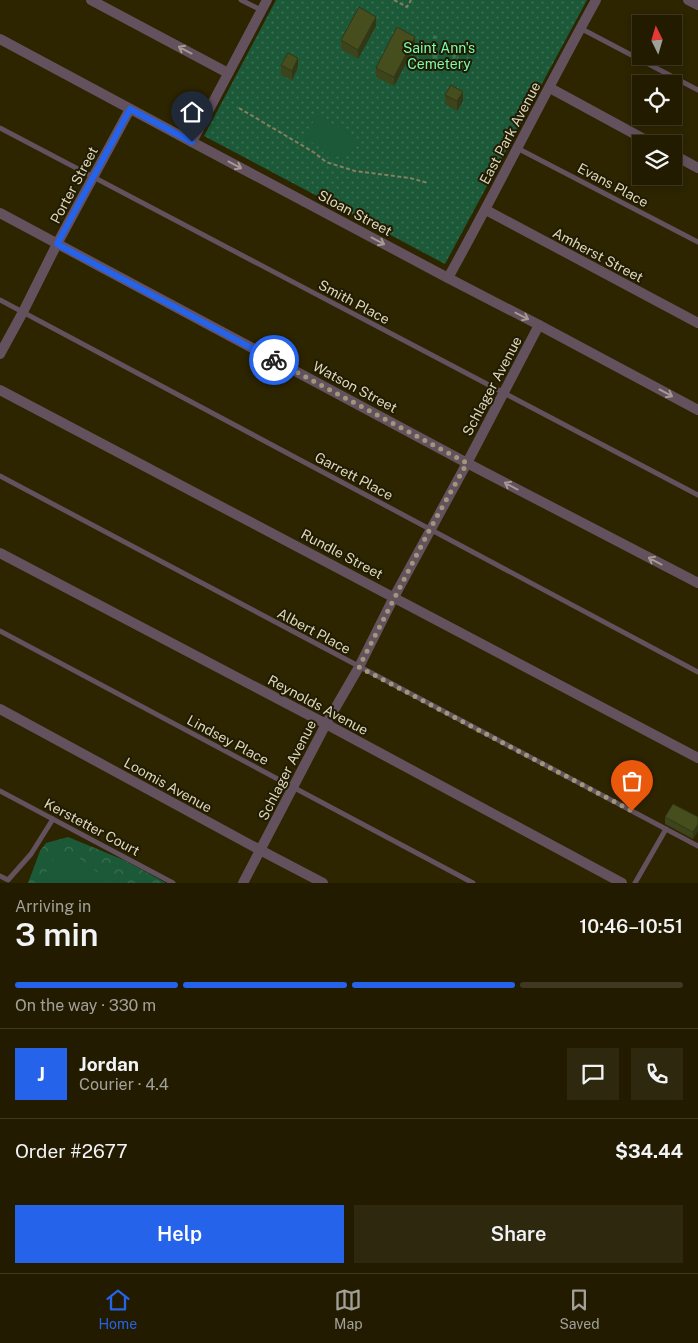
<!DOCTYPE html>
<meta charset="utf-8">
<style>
:root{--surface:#221b00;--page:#2e280f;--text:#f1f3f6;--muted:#a2a199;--line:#3f3922;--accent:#2563eb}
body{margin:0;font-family:"Public Sans",sans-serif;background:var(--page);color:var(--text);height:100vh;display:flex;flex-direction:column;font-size:19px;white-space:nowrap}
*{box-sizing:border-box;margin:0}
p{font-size:16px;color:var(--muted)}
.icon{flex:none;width:28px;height:28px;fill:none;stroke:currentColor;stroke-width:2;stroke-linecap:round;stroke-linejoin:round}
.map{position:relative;height:883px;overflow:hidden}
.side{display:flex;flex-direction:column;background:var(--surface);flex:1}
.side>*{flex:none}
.needle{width:32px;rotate:355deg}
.controls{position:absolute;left:632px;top:15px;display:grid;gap:10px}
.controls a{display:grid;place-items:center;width:50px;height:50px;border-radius:0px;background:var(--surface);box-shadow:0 2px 8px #0003,0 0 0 1px var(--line);font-size:25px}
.pin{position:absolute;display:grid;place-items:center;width:42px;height:42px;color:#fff;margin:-51px -21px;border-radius:50% 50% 50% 0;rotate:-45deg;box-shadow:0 0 5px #0007}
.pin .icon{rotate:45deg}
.courier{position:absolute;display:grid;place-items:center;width:50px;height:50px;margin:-25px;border:4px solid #2563eb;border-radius:50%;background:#fff;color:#222;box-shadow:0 1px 6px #0007}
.headline em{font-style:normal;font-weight:600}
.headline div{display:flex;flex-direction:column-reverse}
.headline{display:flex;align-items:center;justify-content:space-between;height:85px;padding:0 15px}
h1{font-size:32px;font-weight:600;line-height:38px}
.bar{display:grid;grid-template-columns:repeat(4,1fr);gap:8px 5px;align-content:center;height:60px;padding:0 15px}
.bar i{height:6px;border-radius:4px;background:var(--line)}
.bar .on{background:var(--accent)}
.bar p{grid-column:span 4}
.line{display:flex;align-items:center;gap:12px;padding:0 15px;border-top:1px solid var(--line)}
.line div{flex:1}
.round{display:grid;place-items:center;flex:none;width:52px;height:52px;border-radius:0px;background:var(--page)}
.button{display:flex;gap:10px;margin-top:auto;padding:10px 15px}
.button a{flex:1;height:58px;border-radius:0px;background:var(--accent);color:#fff;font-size:20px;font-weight:600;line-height:58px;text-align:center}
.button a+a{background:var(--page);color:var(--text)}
.dock{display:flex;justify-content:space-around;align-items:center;height:70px;border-top:1px solid var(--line);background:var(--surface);font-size:14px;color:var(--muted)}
.dock a{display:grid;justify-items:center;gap:2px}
.dock .on{color:var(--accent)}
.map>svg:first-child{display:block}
.grass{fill:url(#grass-dots)}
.forest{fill:url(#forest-crowns)}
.cemetery{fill:url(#cemetery-stones)}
.garden{fill:#1b5938}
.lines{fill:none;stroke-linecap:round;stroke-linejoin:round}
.path{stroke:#867e5f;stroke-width:2;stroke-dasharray:4 2.5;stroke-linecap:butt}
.lane{stroke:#63515e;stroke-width:5}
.street{stroke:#63515e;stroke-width:10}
.wall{fill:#3d431a}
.shaded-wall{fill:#323715}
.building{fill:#474e1e;stroke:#323715}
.oneway{stroke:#a59a91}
.done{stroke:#9e977a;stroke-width:5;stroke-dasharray:0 9}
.route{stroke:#2563eb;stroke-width:6}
.labels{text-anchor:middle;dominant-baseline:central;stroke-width:4;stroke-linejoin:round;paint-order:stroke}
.park-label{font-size:14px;fill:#7afbb2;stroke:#211b02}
.street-label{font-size:14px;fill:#dbd5bb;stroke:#211b02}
</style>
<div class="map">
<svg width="698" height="883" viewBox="0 0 698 883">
<defs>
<pattern id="grass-dots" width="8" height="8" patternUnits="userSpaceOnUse" patternTransform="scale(1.25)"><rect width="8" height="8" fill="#1b5938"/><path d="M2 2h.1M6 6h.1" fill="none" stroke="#3c7053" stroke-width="1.8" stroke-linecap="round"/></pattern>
<pattern id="forest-crowns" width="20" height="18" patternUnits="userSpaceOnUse" patternTransform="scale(1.25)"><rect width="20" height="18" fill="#1b5938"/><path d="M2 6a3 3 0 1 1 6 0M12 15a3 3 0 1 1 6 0" fill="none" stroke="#3c7053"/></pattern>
<pattern id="cemetery-stones" width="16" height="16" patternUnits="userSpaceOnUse" patternTransform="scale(1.25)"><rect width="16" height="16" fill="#1b5938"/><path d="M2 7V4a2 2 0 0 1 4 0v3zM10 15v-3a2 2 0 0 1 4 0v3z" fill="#3c7053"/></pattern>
</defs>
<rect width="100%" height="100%" fill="#2d2400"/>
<!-- grass -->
<path class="grass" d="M276,0H587L445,264L204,136Z"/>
<!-- forest -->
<path class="forest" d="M68,837L124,860L166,883H28L40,851L46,843Z"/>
<!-- cemetery -->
<path class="cemetery" d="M434,35L461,45L447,77L418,63Z"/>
<!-- garden -->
<g class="garden">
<path d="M317,115L357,138L344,160L304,138Z"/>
<path d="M71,852L111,883H40L56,855Z"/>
</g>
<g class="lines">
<!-- path -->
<g class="path">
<path d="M394,0L407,7L411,0"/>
<path d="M239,108L315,153L326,162L355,171L410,178L428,183"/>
</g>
<!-- lane -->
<g class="lane">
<path d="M241,0L261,10"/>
<path d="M580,28L698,90"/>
<path d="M0,128L698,495"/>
<path d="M517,148L698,242"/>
<path d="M0,300L698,672"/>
<path d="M0,476L698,846"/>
<path d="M0,631L473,883"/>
<path d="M0,791L173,883"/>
<path d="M0,876L8,880L31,854L53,819"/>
<path d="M635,883L666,829"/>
</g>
<!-- street -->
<g class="street">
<path d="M91,0L228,73"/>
<path d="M688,0L698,5"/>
<path d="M0,39L192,142L448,278L539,325L698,410"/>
<path d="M550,88L653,144"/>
<path d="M192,142L267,0"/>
<path d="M674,155L698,168"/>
<path d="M486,210L698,323"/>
<path d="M0,213L467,463L698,583"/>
<path d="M448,278C499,186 545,92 596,0"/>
<path d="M0,354L23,312L57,244L130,109"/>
<path d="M0,390L698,758"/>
<path d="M0,553L326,724L622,883"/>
<path d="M0,709L260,850L323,883"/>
<path d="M243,883L326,724L359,667L394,597L467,463L539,325"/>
</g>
</g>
<!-- wall -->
<g class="wall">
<path d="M376,26L358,59L341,49V40Z"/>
<path d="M415,46L394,86L376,77V68Z"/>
<path d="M281,65L298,67L292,80L281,75Z"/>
<path d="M445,95L463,101L457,111L445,104Z"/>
<path d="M665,817H698V831L693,839L665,824Z"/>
</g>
<!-- shaded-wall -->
<g class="shaded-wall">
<path d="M376,17V26L358,59V50Z"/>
<path d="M415,37V46L394,86V77Z"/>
<path d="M298,58V67L292,80V71Z"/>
<path d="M463,92V101L457,111V101Z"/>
<path d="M698,824V831L693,839V832Z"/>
</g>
<!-- building -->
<g class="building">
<path d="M359,7L376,17L358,50L341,40Z"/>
<path d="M397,27L415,37L394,77L376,68Z"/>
<path d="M288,53L298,58L292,71L281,65Z"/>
<path d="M451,85L463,92L457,101L445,95Z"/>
<path d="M673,804L698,817V824L693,832L665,817Z"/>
</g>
<!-- one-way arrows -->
<defs><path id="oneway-shaft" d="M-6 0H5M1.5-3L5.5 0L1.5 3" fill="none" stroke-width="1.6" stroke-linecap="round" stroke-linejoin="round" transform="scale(1.25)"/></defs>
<g class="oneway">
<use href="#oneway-shaft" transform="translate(185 50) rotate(-152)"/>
<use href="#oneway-shaft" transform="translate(235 165) rotate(28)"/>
<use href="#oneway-shaft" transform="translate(378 241) rotate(28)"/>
<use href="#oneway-shaft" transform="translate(522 316) rotate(27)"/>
<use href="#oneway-shaft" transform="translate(666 393) rotate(28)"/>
<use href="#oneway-shaft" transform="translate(511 486) rotate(-152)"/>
<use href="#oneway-shaft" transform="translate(655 561) rotate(-152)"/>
</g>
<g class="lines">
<!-- done -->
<path class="done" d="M274,360L467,463L430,529L359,667L632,811"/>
<!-- route -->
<path class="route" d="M192,142L130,109L57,244L274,360"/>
</g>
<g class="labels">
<!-- park labels -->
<g class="park-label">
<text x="439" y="48">Saint Ann's<tspan x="439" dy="16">Cemetery</tspan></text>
</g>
<!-- street labels -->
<g class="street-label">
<text transform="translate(510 133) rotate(-62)">East Park Avenue</text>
<text transform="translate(74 185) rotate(-62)">Porter Street</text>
<text transform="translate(613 185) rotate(28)">Evans Place</text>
<text transform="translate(355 213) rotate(28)">Sloan Street</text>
<text transform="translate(598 255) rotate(28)">Amherst Street</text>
<text transform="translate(354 302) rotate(28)">Smith Place</text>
<text transform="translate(492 386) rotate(-62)">Schlager Avenue</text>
<text transform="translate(355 387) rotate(28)">Watson Street</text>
<text transform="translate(354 476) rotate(28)">Garrett Place</text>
<text transform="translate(342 554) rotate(28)">Rundle Street</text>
<text transform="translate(314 631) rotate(28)">Albert Place</text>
<text transform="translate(318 705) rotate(28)">Reynolds Avenue</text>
<text transform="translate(228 740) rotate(28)">Lindsey Place</text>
<text transform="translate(287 770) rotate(-63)">Schlager Avenue</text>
<text transform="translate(168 785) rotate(29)">Loomis Avenue</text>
<text transform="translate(92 827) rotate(28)">Kerstetter Court</text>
</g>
</g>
</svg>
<div class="controls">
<a><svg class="needle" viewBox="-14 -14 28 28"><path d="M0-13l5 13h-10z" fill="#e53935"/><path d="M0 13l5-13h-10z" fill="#a2a199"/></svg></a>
<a><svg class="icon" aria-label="locate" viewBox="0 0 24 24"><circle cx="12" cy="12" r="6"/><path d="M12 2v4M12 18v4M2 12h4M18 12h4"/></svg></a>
<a><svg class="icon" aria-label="layers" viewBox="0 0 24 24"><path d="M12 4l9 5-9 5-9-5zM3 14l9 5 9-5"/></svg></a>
</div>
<div class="pin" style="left:632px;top:811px;background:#ea580c"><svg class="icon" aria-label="bag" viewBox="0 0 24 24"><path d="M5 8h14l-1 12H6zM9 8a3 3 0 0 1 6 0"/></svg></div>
<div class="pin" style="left:192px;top:142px;background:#1f2937"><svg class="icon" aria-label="home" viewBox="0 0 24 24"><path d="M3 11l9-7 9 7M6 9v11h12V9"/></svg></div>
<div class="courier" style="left:274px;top:360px"><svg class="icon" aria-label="bike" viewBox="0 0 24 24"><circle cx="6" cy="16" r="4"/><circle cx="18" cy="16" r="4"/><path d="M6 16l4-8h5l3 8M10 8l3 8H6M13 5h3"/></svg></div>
</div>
<section class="side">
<div class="headline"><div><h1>3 min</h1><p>Arriving in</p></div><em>10:46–10:51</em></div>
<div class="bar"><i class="on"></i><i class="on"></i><i class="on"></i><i></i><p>On the way · 330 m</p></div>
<div class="line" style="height:90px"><b class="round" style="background:var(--accent);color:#fff">J</b><div><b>Jordan</b><p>Courier · 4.4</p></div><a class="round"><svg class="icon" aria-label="chat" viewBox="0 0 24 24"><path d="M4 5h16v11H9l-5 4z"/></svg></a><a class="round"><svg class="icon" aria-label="phone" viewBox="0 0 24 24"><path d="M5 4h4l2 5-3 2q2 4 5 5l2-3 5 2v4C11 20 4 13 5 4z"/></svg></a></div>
<div class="line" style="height:65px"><div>Order #2677</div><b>$34.44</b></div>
<div class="button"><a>Help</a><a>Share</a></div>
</section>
<nav class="dock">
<a class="on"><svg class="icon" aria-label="home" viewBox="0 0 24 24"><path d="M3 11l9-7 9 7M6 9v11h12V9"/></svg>Home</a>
<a><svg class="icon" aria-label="map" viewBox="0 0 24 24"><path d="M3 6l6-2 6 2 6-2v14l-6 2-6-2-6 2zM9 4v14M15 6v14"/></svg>Map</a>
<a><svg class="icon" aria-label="saved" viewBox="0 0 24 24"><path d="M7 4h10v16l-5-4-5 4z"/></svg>Saved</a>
</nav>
